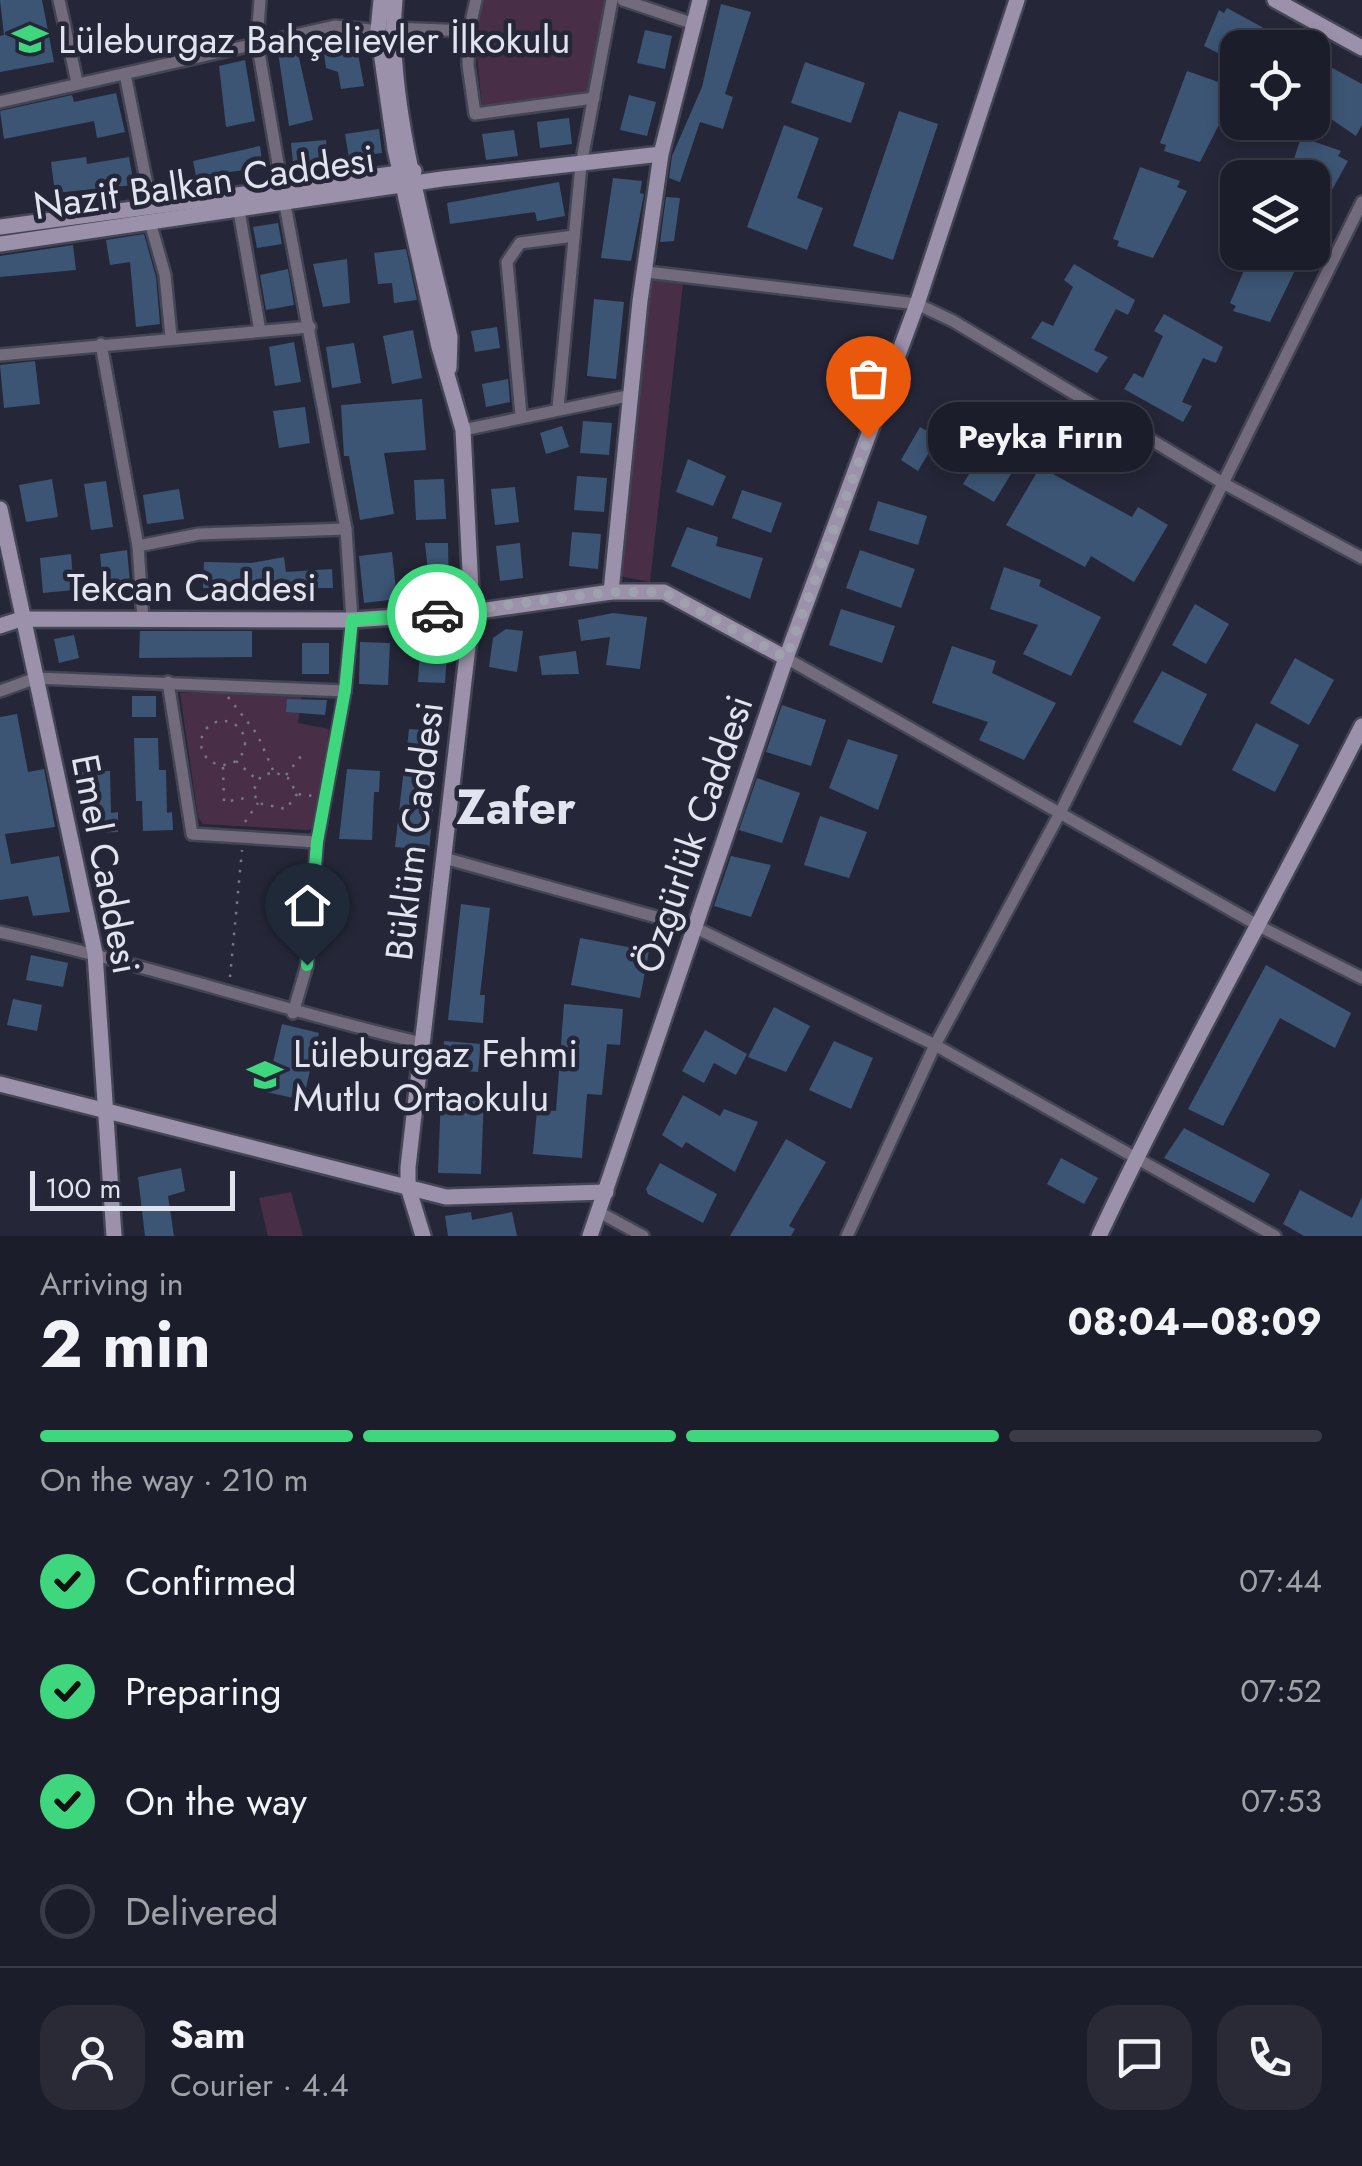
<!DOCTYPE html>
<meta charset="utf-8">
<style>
:root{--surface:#1c1d2a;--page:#292a36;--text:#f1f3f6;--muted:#a0a2a8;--line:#3a3b47;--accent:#3fd77d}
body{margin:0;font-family:Jost,sans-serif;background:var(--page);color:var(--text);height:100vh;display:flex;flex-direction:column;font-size:38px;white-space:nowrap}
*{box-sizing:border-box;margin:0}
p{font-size:32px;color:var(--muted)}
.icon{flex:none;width:55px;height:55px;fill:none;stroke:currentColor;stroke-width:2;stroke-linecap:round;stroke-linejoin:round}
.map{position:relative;height:1236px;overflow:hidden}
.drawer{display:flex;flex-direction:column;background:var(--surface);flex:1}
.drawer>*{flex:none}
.buttons{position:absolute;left:1220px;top:30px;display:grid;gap:20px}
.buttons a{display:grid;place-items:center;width:110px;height:110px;border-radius:20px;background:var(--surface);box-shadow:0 5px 15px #0003,0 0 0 2px var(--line);font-size:50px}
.scale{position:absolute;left:30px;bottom:25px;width:205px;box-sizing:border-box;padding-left:10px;border:5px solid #e1e3ef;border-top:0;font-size:28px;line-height:35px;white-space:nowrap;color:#e1e3ef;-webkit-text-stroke:8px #252738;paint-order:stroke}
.pin{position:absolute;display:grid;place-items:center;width:85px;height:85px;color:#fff;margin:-102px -42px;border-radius:50% 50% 50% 0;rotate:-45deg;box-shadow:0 0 10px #0007}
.pin .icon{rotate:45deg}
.courier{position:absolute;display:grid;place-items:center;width:100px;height:100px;margin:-50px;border:8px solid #3fd77d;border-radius:50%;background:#fff;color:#222;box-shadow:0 2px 12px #0007}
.bubble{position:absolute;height:70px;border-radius:30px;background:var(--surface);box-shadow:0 5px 15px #0003,0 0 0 2px var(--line);font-size:32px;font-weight:700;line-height:70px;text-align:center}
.head em{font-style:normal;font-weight:700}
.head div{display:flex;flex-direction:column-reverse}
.head{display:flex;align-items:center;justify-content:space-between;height:170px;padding:0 40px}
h1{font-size:65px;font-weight:700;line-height:75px}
.bar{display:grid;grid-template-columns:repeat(4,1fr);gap:15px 10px;align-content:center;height:120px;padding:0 40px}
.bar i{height:12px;border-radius:8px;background:var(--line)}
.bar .active{background:var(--accent)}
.bar p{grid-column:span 4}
.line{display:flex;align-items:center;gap:25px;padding:0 40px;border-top:2px solid var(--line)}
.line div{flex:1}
.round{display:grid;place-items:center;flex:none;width:105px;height:105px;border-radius:30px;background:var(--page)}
ol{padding:0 40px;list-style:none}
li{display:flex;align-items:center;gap:30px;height:110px}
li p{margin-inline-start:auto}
li .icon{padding:10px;border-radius:50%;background:var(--accent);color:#111;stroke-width:4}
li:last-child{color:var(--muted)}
li i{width:55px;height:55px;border:5px solid var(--line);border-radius:50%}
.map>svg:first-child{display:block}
.green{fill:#492e47}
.building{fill:#3c5574}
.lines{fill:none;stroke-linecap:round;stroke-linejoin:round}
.street-casing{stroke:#434555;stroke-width:16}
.secondary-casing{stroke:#434555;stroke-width:20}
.path{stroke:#767887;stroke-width:2.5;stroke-dasharray:2.5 8;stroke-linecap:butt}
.street{stroke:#726b7c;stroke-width:11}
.secondary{stroke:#9c91ab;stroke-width:15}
.done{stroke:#9fa1af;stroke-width:10;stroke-dasharray:0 18}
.route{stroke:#3fd77d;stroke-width:12}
.labels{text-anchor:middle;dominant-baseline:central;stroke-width:9;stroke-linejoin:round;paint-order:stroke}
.poi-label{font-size:38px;fill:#e1e3ef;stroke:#252738;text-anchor:start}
.street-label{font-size:38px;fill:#e1e3ef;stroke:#252738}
.district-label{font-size:48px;font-weight:bold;fill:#e1e3ef;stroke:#252738}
</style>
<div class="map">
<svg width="1362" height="1236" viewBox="0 0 1362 1236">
<rect width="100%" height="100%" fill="#252738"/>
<!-- green -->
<g class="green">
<path d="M482,0H607L589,93L482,107L475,34Z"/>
<path d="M650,278L683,283L650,582L619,576Z"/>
<path d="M302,692L298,723L329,729L317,825L309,830L203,824L198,817L180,693Z"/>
<path d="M291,1192L303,1236H268L259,1198Z"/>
</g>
<!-- building -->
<g class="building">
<path d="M0,0H42L54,62L0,72V36L4,35Z"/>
<path d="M721,4L751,12L725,94L733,97L723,129L700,122L680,182L669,178L672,156L702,87Z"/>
<path d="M1227,8L1273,33L1278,30L1307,48H1238V63L1204,46L1219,10L1224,13Z"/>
<path d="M645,30L672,36L665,69L637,63Z"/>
<path d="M335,37L364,41L367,53L358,54L364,86L341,89L338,72L326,68L322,39Z"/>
<path d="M297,49L313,120L289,126L278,52Z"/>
<path d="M1312,57L1362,84V125L1356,136L1312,106Z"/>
<path d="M245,60L255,121L226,127L219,66Z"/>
<path d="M805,62L865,83L851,123L791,103Z"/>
<path d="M1187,71L1227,85L1224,91L1234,95L1200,162L1164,151L1166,145L1160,143Z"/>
<path d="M116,93L125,132L97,138L94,121L4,139L0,111L72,95L74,102Z"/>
<path d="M629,95L656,102L647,136L620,130Z"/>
<path d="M899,111L938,124L893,260L853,246Z"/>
<path d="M569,118L572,144L540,148L537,122Z"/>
<path d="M784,125L819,138L797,198L823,208L807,250L747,227Z"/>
<path d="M379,129L382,153L349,158L345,134Z"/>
<path d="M514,130L518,156L486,160L482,134Z"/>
<path d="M1301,137L1341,151L1338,156L1348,161L1312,226V178H1288Z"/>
<path d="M326,140L328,159L293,163L291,143Z"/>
<path d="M260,146L263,168L196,176L193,161Z"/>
<path d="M86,157L87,164L129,157L134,185L55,193L51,162Z"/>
<path d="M1140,167L1180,181L1177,187L1187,191L1153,258L1117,246L1119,241L1113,239Z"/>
<path d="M613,178L642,181L640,193L644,194L631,261L601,258Z"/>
<path d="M559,182L565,216L537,221L535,212L450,224L447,203Z"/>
<path d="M666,197L680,198L674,241L660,242Z"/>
<path d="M278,223L282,244L257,248L253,227Z"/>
<path d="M144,234L156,277L160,324L136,327L130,262L110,265L106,240Z"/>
<path d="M73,245L76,270L0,277V256Z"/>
<path d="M406,249L417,300L394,303L392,283L378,284L374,253Z"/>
<path d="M1252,252H1304L1270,322L1233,311L1236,306L1230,303Z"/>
<path d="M347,259L350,303L323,307L313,264Z"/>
<path d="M1074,264L1135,300L1128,315L1116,309L1094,350L1108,357L1097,373L1031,338L1042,321L1053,326L1073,287L1064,280Z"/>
<path d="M288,269L294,305L266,310L260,275Z"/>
<path d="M594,299L624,302L616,379L587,376Z"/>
<path d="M1164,314L1223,347L1216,363L1203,358L1182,402L1192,406L1183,422L1124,389L1134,373L1143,378L1163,336L1154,331Z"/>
<path d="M497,327L500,348L475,352L471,331Z"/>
<path d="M413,330L422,378L392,384L383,336Z"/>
<path d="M294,342L301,382L275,386L269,347Z"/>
<path d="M354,343L361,383L332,388L326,347Z"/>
<path d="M35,361L40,404L4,408L0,365Z"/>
<path d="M508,379L510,402L486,407L482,384Z"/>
<path d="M422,399L426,450L384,453L394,514L360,520L349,456H344L341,405Z"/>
<path d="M305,407L310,443L279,448L273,411Z"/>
<path d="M583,421L612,423L609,455L580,453Z"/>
<path d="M562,426L569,447L546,454L540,433Z"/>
<path d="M920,427L938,437L918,471L901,460Z"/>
<path d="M997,428L1028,446L994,502L963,484Z"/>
<path d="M688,459L726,476L713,506L676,492Z"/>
<path d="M1040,467L1132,517L1138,507L1168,525L1134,582L1091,556L1085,567L1006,525Z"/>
<path d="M577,476L607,478L604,512L574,510Z"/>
<path d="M52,479L58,517L26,522L19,485Z"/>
<path d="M444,479L446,519L416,520L414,480Z"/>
<path d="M106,481L113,527L91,530L84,484Z"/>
<path d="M515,487L519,522L495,525L491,489Z"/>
<path d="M179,489L184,519L147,524L143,495Z"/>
<path d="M742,490L782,503L771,533L732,518Z"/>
<path d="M878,501L927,516L918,545L869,530Z"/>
<path d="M687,527L718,537L716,546L763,558L750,599L671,566Z"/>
<path d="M572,532L601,534L598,569L569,566Z"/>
<path d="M425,543H448L449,591L430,592Z"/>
<path d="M520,543L523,578L500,581L496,546Z"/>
<path d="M127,550L130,583L103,586L100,554Z"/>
<path d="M860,550L915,569L901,608L846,588Z"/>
<path d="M392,552L397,599L364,603L359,556Z"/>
<path d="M71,554L74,590L43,593L40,558Z"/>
<path d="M284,557L286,572L332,569L333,588H203L204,562L251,563Z"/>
<path d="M1004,567L1041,580L1039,586L1101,617L1071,676L1023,654L1038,625L990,609Z"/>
<path d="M1195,604L1229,624L1206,664L1172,645Z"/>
<path d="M841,609L895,626L882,663L829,645Z"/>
<path d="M613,613L647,617L640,669L606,665L610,637L581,641L578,620Z"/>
<path d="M506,629L523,631L517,672L489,667L493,638Z"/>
<path d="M140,631H252V657L139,658Z"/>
<path d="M421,634L448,636L445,683L418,682Z"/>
<path d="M74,635L79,658L59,663L54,639Z"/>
<path d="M360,642L390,643L388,685L359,684Z"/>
<rect x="302" y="643" width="27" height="31"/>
<path d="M952,646L996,661L992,673L1056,703L1024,760L979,740L988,722L932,703Z"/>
<path d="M576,651L579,674L542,675L539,656Z"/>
<path d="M1295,658L1334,680L1309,725L1270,703Z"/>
<path d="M1162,671L1207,694L1181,746L1133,722Z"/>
<rect x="132" y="696" width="24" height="21"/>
<path d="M287,699L327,700L325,715L286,712Z"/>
<path d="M782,705L826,720L811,766L766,752Z"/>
<path d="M17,714L28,772L44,769L55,827L5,834L11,864L59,856L70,912L33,916L28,896L0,900V717Z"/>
<path d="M1256,723L1299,745L1275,792L1232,770Z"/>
<path d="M409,729L441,731L439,750L407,748Z"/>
<path d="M134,738H158L159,770H166L167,813L172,812L173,830L143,831L142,801H136Z"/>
<path d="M848,739L898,755L878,810L829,788Z"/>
<path d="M404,768L437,771L429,850L395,847Z"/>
<path d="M347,769L380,771L379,792H374L372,840L339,839Z"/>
<path d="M110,771L111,813L118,812V832L89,833L87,806H80L79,772Z"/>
<path d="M757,778L800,793L782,843L739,830Z"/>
<path d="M820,816L867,832L849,878L804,865Z"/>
<path d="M731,856L771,865L751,917L714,906Z"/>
<path d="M461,904L490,908L480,995H485L483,1023L448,1020Z"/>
<path d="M580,938L649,951L640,998L571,985Z"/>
<path d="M31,955L68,963L63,987L26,980Z"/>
<path d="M1266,965L1351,1013L1335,1048L1280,1018L1223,1126L1188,1109Z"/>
<path d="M13,999L42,1005L37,1031L7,1025Z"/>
<path d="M564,1004L623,1009L620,1045L607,1044L602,1095L587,1094L582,1158L533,1154L537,1110L556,1111Z"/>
<path d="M774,1007L810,1026L786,1072L748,1057Z"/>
<path d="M282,1024L319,1033L303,1100L266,1092Z"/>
<path d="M705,1030L747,1054L736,1075L714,1063L704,1083L682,1071Z"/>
<path d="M444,1041L481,1044L478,1072L442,1069Z"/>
<path d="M834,1041L873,1058L851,1109L809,1090Z"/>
<path d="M441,1093L484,1096L481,1174L438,1173Z"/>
<path d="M683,1095L720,1116L724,1109L758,1122L735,1172L686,1142L682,1148L662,1135Z"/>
<path d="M1184,1128L1270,1174L1254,1203L1164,1158Z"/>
<path d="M786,1139L826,1162L789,1226L795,1229L791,1236H730Z"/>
<path d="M1061,1158L1098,1178L1084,1204L1047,1184Z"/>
<path d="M660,1163L717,1194L703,1223L648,1194L646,1189Z"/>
<path d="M181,1168L185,1191L168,1196L174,1236H145L138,1177Z"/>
<path d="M1300,1190L1352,1218L1362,1197V1236H1304L1283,1224Z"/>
<path d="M471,1212L472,1220L512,1212L517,1236H448L445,1216Z"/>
</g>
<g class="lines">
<defs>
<g id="street">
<path d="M59,0L77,82"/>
<path d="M260,0L257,41L282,187"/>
<path d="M623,0L694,24"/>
<path d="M392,28L469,31L468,65L475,114L594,98"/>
<path d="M469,31L476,0"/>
<path d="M125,74L151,205"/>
<path d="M0,102L335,26L378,31"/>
<path d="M285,205L346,529L352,620L345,691L317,842L307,965L293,1013"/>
<path d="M239,211L260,331"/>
<path d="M150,222L165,275L171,337"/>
<path d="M647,272L917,304L953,321L1223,483L1362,558"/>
<path d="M101,344L138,546L143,620"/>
<path d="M0,355L310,327"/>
<path d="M558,408L581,165L612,0"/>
<path d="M521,415L507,262L520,243L574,236"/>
<path d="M463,430L632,395"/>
<path d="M138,546L199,534L346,529"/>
<path d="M786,658L1261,927L1362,978"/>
<path d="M168,682L192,834L317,842"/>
<path d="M0,691L36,678L345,691"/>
<path d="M444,858L696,928L935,1045L1275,1236"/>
<path d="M0,932C142,963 280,1010 422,1043"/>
<path d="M599,1212L643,1236"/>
<path d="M847,1236L935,1045L1060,813L1362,202"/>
</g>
<g id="secondary">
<path d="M381,0L378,31L395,149L439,347L463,430L472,612L408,1167V1187L423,1236"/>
<path d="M395,0C385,96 428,240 450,337L449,368"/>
<path d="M1275,0L1362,48"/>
<path d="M0,227L414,171"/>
<path d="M0,244L442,179L661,154"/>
<path d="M0,509L95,953L114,1236"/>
<path d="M611,592L640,301L661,154L700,0"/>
<path d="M0,626L21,619L352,620L472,612L611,592H664L786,658"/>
<path d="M0,1084L446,1197L606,1192"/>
<path d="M590,1236L786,658L917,304L1017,0"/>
<path d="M1099,1236C1180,1063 1276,896 1362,726"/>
</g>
</defs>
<!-- street casing -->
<use href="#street" class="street-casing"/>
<!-- secondary casing -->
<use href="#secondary" class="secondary-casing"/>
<!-- path -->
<g class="path">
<path d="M228,697L257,734L273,770"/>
<circle cx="223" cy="743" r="22"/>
<path d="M236,761L256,779"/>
<path d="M223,767L224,802L250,797"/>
<path d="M286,775L302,755"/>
<path d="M297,794L286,809L258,803L253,791L261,776L274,772L288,778L297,794L314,796"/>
<path d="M245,822L258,803"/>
<path d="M230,977L242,850"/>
</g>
<!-- street -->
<use href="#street" class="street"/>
<!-- secondary -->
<use href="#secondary" class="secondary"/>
</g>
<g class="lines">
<!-- done -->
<path class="done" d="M437,614L611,592H664L786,658L868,438"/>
<!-- route -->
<path class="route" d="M307,965L317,842L345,690L352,620L437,614"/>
</g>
<!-- icons -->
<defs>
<symbol id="school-bare" viewBox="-9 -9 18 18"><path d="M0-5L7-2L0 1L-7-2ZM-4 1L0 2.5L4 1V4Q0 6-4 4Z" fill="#3fd77d" stroke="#252738" stroke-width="2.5" paint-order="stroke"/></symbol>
</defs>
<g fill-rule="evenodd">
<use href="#school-bare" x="5" y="14" width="50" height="50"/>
<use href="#school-bare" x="240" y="1050" width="50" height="50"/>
</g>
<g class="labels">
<!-- poi labels -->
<g class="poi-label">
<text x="58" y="39">Lüleburgaz Bahçelievler İlkokulu</text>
<text x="293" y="1053">Lüleburgaz Fehmi<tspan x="293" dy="44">Mutlu Ortaokulu</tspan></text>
</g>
<!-- street labels -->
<g class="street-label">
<text transform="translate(204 182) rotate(-8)">Nazif Balkan Caddesi</text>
<text x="192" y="587">Tekcan Caddesi</text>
<text transform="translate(414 831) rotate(-83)">Büklüm Caddesi</text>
<text transform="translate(693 834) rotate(-71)">Özgürlük Caddesi</text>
<text transform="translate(106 864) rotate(79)">Emel Caddesi</text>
</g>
<!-- district labels -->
<g class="district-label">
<text x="516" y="807">Zafer</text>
</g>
</g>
</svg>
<div class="buttons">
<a><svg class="icon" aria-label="locate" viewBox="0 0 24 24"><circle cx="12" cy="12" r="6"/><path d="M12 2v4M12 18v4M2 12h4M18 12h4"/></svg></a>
<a><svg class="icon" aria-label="layers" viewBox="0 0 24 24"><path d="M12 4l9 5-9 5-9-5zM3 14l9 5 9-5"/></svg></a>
</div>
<div class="scale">100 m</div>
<div class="pin" style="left:868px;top:438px;background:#ea580c"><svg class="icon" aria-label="bag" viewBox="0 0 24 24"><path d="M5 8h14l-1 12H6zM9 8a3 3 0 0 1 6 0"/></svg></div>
<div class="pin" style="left:307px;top:965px;background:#1f2937"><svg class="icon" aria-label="home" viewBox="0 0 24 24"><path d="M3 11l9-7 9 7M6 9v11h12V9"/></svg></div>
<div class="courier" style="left:437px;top:614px"><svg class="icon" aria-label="car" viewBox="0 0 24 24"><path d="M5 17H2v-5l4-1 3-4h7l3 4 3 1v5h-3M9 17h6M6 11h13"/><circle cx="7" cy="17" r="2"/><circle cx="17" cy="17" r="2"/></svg></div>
<div class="bubble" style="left:928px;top:402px;width:225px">Peyka Fırın</div>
</div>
<section class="drawer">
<div class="head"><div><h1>2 min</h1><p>Arriving in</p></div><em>08:04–08:09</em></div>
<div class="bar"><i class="active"></i><i class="active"></i><i class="active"></i><i></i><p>On the way · 210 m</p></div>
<ol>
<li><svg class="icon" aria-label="check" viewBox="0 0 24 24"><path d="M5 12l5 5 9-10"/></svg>Confirmed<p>07:44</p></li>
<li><svg class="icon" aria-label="check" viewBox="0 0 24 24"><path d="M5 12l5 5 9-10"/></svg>Preparing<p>07:52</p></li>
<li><svg class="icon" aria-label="check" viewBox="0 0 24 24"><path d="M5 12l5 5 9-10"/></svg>On the way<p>07:53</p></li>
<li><i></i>Delivered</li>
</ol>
<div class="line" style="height:180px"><a class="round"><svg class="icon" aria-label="person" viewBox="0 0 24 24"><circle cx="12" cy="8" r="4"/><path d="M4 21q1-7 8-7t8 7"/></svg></a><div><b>Sam</b><p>Courier · 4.4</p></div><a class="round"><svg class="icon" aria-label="chat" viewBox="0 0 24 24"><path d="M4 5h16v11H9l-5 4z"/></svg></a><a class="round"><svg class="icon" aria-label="phone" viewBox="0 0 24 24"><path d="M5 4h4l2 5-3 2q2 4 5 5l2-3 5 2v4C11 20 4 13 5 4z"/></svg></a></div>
</section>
